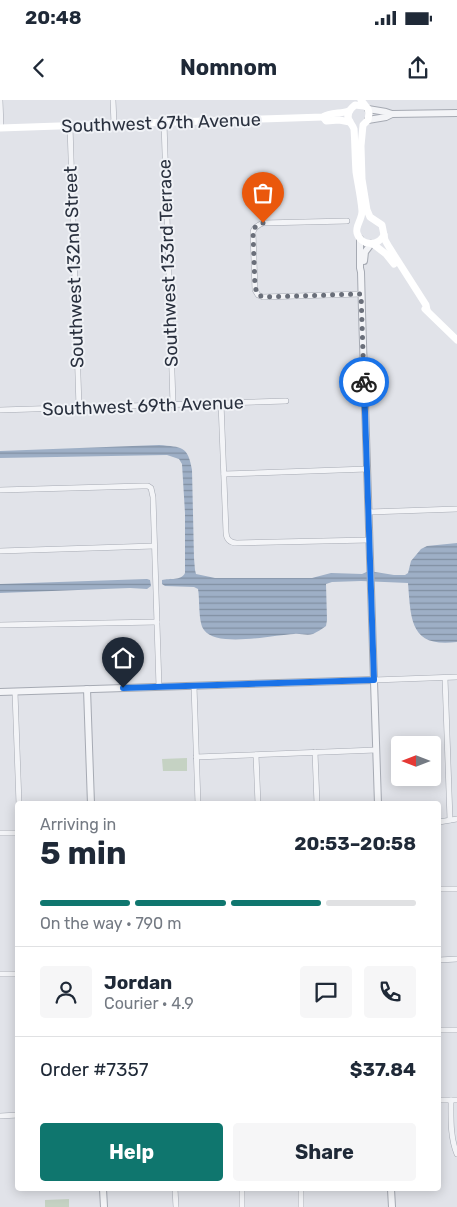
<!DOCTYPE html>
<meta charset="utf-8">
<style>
:root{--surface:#fff;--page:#f6f6f7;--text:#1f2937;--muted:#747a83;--line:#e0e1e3;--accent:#0f766e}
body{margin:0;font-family:Rubik,sans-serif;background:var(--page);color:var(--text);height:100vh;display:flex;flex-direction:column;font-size:19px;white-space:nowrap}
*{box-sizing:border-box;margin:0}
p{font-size:16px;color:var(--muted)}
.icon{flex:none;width:28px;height:28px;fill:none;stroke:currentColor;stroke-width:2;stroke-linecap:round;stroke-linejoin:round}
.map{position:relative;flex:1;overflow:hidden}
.drawer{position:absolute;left:15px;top:701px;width:426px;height:390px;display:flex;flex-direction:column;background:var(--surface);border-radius:5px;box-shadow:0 2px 12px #0003}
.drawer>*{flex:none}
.needle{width:32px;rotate:270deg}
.controls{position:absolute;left:391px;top:636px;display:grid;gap:10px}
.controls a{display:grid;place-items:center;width:50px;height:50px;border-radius:5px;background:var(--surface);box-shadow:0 2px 12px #0003;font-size:25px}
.pin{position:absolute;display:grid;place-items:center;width:42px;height:42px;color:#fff;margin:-51px -21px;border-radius:50% 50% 50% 0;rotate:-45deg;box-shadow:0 0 5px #0007}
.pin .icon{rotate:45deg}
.courier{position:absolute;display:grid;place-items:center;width:50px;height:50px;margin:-25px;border:4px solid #1a73e8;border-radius:50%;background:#fff;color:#222;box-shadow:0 1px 6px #0007}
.headline em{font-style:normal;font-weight:700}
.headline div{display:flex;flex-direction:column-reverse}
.headline{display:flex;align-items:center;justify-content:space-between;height:85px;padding:0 25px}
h1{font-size:32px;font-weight:700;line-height:38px}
.bar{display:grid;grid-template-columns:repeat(4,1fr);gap:8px 5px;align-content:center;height:60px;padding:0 25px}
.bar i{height:6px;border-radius:4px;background:var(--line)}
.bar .active{background:var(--accent)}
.bar p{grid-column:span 4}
.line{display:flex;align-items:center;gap:12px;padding:0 25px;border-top:1px solid var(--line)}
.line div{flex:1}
.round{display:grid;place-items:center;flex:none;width:52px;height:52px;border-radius:5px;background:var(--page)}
.primary-button{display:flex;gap:10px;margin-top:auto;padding:10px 25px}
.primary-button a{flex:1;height:58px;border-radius:5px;background:var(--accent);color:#fff;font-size:20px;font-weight:700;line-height:58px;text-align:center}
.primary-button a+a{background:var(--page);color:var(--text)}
.status{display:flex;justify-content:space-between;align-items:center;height:35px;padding:0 25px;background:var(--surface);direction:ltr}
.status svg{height:14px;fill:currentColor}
header{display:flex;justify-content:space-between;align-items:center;height:65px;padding:0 25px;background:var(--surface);font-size:22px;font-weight:700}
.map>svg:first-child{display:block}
.grass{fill:#c5d2c3}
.water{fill:url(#water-rules)}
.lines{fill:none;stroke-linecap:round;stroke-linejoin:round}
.minor-casing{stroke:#a6aab3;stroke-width:6}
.tertiary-casing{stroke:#a6aab3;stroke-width:8}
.minor{stroke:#f3f4f7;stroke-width:5}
.tertiary{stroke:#f3f4f7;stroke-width:6}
.secondary{stroke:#fff;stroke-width:7}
.done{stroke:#6a6f7a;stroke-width:5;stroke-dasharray:0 9}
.route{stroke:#1a73e8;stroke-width:6}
.labels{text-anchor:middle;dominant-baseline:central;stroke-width:4;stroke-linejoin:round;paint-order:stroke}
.street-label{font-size:18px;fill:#2a313f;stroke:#f0f2f6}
</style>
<div class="status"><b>20:48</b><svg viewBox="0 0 49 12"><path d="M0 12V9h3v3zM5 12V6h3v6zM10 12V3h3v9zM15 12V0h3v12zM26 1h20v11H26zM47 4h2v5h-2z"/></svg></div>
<header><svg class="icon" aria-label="back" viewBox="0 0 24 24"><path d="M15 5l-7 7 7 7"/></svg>Nomnom<svg class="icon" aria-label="share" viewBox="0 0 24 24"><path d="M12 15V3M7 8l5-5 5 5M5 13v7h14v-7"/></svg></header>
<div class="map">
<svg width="457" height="1107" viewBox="0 0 457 1107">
<defs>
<pattern id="water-rules" width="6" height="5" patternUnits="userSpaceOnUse" patternTransform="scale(1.25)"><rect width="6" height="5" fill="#9eafc6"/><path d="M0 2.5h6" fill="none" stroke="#818fa2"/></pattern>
</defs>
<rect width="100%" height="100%" fill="#e1e3e9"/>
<!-- grass -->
<g class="grass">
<path d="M187,658V671H163L162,659Z"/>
<path d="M69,1099V1107H45V1100Z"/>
</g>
<!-- water -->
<g class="water">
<path d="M159,345C182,347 188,346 192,370L194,458L195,470L196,474L215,478H312L331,473L362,474L369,471L394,475H405L408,473L411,461L421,449L427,446L457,443V542C410,548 411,520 408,483L361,481L332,482L326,484L327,520L326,526C322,529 317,532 313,534C306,536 300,533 294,534C273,535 217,548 204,530C198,522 200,500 198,489L194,487L165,486L162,484V480C170,478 181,481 185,473V413L182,364L179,359L167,355L0,358V351Z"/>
<path d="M147,479L150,480L151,486L147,489L130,488L0,493V484Z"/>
</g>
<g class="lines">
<defs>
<g id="minor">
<path d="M0,0L1,28"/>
<path d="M113,0L114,24"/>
<path d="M164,22L173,304"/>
<path d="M70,26L79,307"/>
<path d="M347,121L263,123C258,125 254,127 253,132L255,190L258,195L263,197L361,194"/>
<path d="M221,303L226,432C226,439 230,443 237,443L369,440"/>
<path d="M0,310L286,301"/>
<path d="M224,374L367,369"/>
<path d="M0,390L142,386H148L151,388L153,397L159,587"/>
<path d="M369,412L457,409"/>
<path d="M0,451L154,446"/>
<path d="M0,525L157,522"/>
<path d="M445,578L450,720"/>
<path d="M374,580L457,577"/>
<path d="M194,586L198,704"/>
<path d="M15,592L19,704"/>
<path d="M315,652L317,704"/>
<path d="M256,655L258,704"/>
<path d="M196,657L376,650"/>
<path d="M439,722L457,719"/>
<path d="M0,733H18"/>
<path d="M439,789H457"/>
<path d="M439,860L457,859"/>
<path d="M0,874H18"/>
<path d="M439,930H457"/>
<path d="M439,1000H457"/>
<path d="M451,1000C451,1018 450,1037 457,1054"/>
<path d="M0,1016L18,1015"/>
<path d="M175,1089L176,1107"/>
<path d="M242,1089V1107"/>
<path d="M301,1089V1107"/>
</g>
<g id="tertiary">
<path d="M368,9L386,12L392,14"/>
<path d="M368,20L386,17L392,14L457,13"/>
<path d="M360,139V168L361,172L362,212L378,704"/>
<path d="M364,161L365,152L371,144"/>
<path d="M87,589L91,704"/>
<path d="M0,592L374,580"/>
<path d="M103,1089L104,1107"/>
<path d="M391,1089L392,1107"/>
</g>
</defs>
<!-- minor casing -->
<use href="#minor" class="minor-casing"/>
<!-- tertiary casing -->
<use href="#tertiary" class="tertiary-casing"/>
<!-- minor -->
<use href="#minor" class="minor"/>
<!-- tertiary -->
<use href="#tertiary" class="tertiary"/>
<!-- secondary -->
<g class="secondary">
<path d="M361,0L368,9L369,13L368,20L363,25L361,46L362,79L367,110L370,117L382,125L385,140L389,147L426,205L427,210"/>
<path d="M364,6L355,5C350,9 345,15 350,22C351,24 353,26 354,29C355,43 355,58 356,72C358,85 361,98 362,111C362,120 355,126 357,133C361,146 378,147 384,135"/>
<path d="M323,17L326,21L339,20L350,22"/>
<path d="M0,28L323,17C330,12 341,14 349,11"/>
<path d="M373,144L386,154L394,164"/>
<path d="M425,209L457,240"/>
</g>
</g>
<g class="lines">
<!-- done -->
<path class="done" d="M263,123L254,128L253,132L255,187L258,195L263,197L361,194L364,282"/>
<!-- route -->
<path class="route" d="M123,588L374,580L364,282"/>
</g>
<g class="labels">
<!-- street labels -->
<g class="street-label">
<text transform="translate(161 23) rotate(-2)">Southwest 67th Avenue</text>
<text transform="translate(168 163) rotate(-92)">Southwest 133rd Terrace</text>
<text transform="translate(74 167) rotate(-92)">Southwest 132nd Street</text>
<text transform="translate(143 306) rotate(-2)">Southwest 69th Avenue</text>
</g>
</g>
</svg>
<div class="controls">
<a><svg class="needle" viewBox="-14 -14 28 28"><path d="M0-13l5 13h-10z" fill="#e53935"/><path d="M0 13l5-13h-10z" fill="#747a83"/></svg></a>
</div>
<div class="pin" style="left:263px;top:123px;background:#ea580c"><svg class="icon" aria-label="bag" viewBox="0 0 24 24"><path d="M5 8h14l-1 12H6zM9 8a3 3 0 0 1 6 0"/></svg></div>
<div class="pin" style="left:123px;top:588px;background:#1f2937"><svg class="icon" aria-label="home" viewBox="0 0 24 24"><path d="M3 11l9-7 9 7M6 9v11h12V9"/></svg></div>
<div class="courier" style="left:364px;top:282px"><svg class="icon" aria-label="bike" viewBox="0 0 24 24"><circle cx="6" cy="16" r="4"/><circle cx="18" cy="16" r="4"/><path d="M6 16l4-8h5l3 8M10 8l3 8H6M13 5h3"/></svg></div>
<section class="drawer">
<div class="headline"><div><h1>5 min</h1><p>Arriving in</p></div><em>20:53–20:58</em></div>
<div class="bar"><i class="active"></i><i class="active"></i><i class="active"></i><i></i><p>On the way · 790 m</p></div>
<div class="line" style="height:90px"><a class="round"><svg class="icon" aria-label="person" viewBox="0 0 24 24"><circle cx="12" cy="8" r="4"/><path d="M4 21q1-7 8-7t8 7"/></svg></a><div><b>Jordan</b><p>Courier · 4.9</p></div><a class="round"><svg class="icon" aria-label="chat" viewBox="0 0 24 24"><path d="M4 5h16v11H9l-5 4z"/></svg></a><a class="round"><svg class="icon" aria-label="phone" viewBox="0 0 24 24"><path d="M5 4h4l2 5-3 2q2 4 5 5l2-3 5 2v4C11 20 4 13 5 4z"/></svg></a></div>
<div class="line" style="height:65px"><div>Order #7357</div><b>$37.84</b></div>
<div class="primary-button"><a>Help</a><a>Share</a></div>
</section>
</div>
